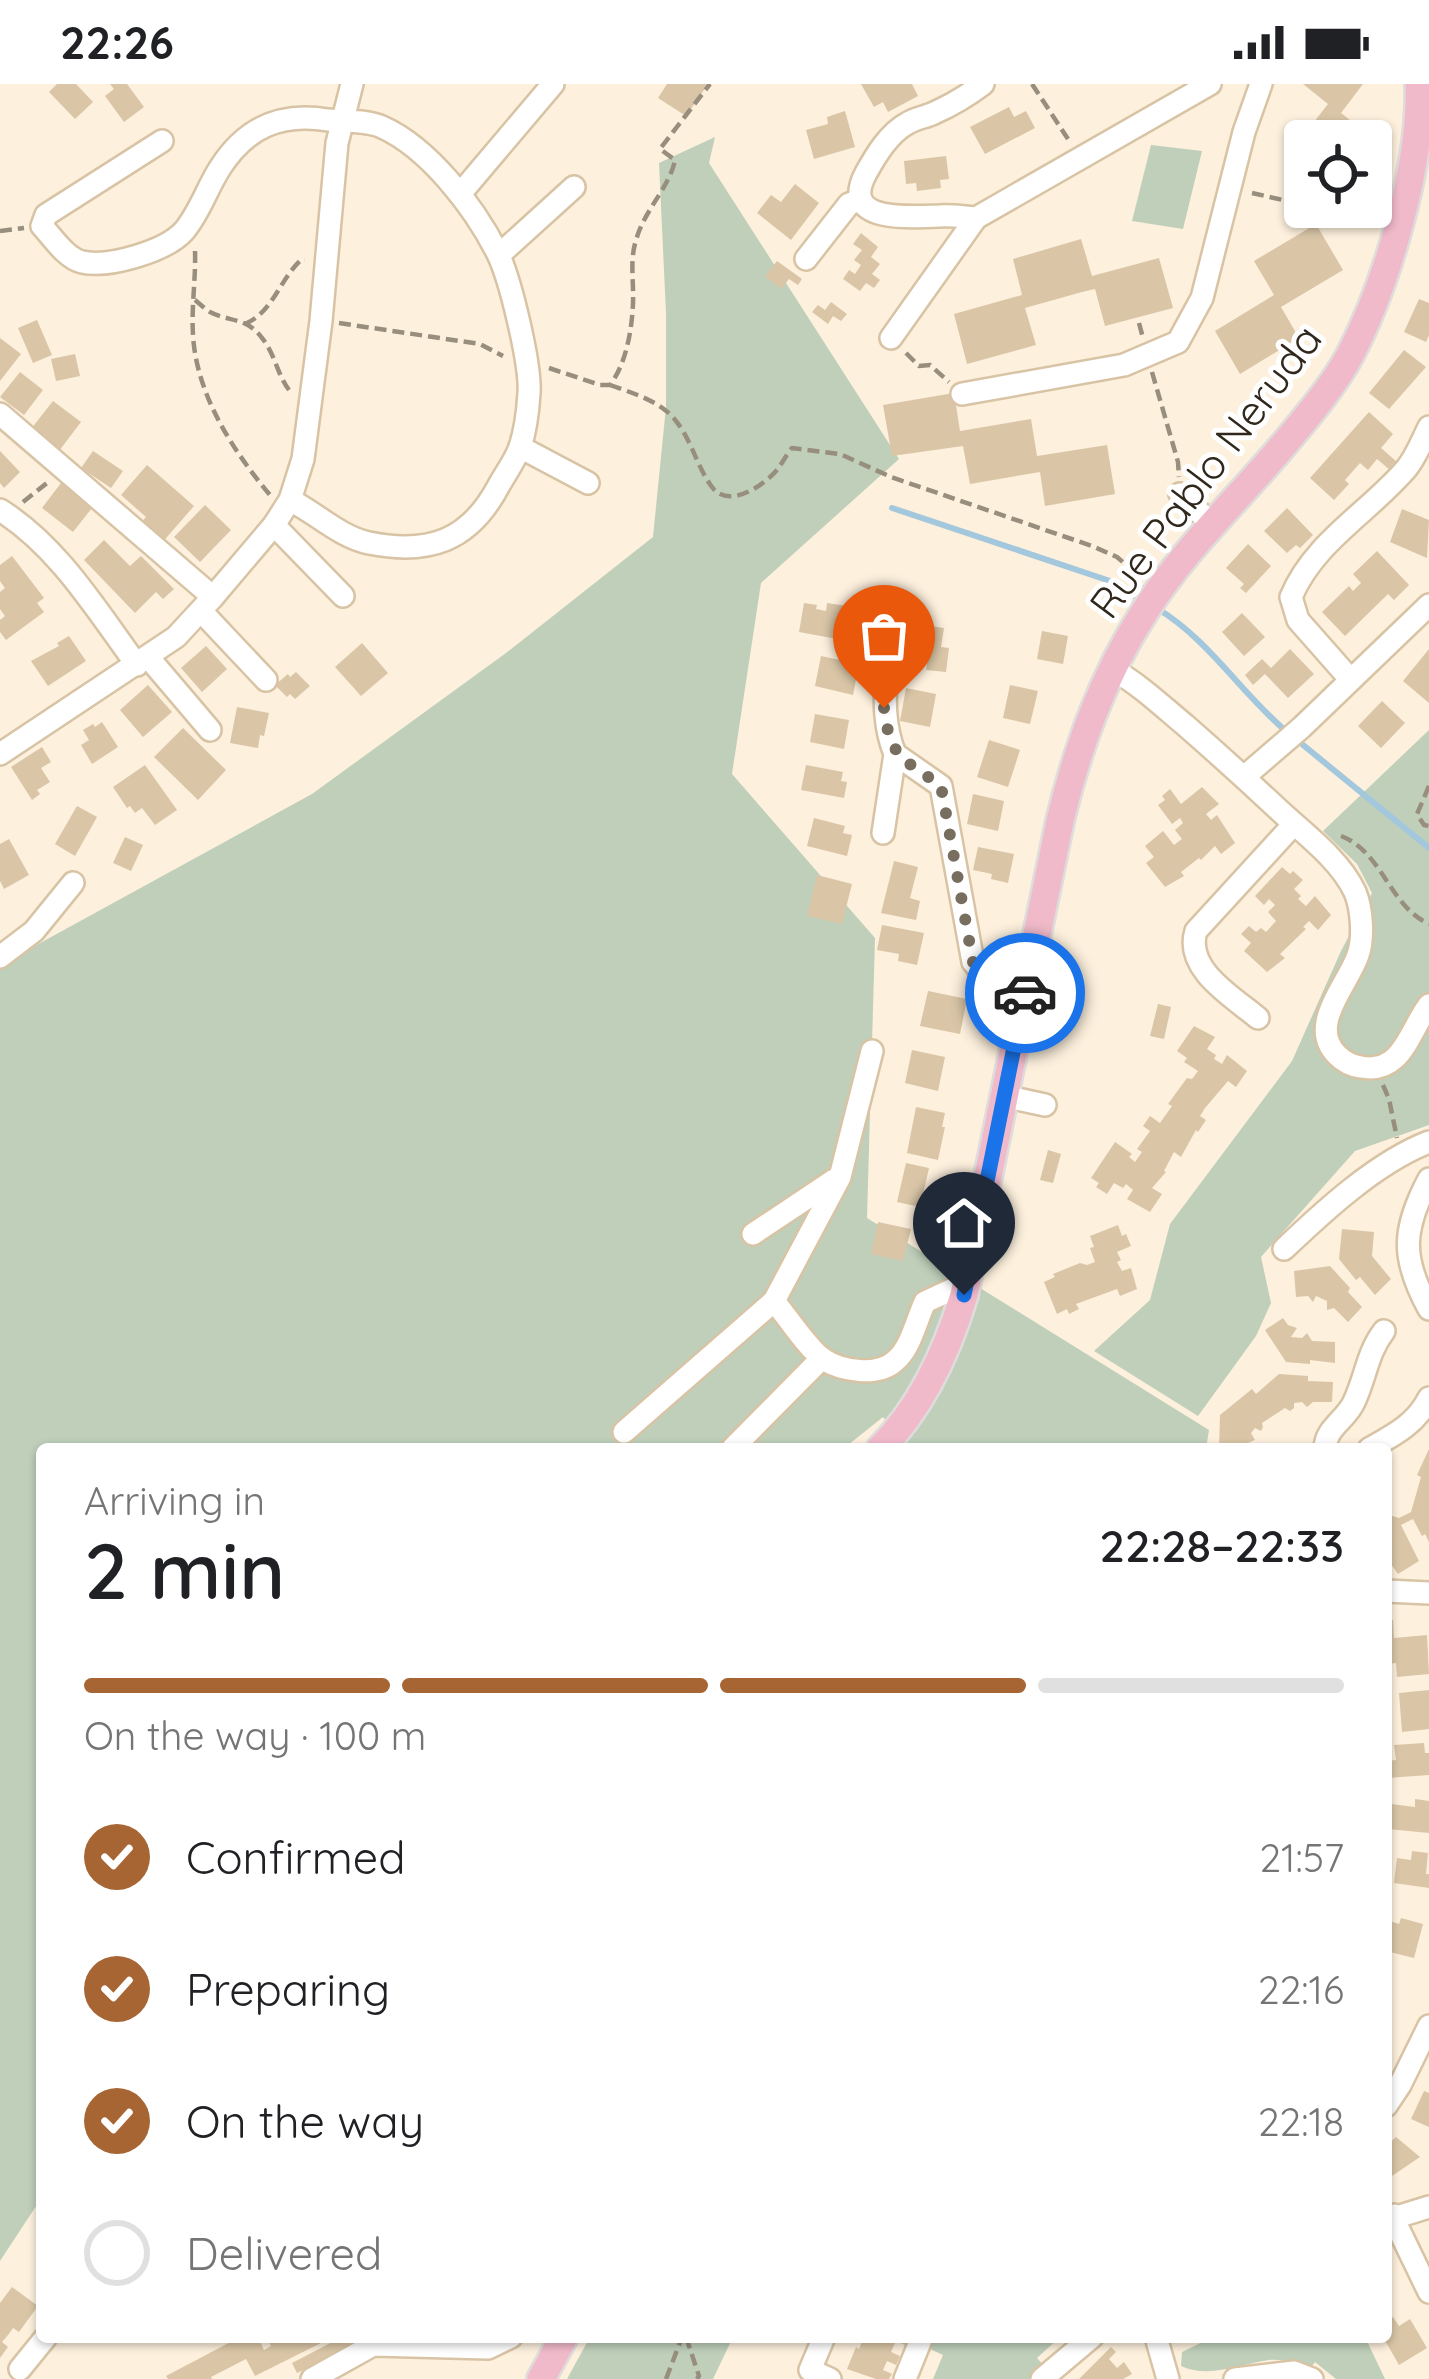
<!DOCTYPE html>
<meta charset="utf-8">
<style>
:root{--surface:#fff;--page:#f6f6f6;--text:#202124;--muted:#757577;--line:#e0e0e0;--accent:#a86534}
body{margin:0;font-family:Quicksand,sans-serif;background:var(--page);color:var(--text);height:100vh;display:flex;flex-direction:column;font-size:45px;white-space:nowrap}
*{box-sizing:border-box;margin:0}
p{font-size:39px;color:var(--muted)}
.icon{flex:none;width:66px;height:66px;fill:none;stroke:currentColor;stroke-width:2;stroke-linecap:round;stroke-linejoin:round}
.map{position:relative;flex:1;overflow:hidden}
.side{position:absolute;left:36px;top:1359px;width:1356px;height:900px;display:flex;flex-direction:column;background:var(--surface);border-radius:12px;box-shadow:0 3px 9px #0004}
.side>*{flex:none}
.tools{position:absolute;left:1284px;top:36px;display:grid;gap:24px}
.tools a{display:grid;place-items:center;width:108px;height:108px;border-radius:12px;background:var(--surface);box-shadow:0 3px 9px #0004;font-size:60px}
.pin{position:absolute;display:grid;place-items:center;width:102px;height:102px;color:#fff;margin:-123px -51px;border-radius:50% 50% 50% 0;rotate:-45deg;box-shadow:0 0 12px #0007}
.pin .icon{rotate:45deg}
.courier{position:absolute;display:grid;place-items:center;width:120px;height:120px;margin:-60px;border:9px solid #1a73e8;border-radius:50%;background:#fff;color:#222;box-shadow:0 3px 15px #0007}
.head em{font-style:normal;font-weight:600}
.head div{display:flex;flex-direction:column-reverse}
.head{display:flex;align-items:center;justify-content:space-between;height:204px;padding:0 48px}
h1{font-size:78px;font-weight:600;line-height:90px}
.bar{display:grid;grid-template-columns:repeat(4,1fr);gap:18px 12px;align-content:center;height:144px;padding:0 48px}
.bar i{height:15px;border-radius:9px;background:var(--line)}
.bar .on{background:var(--accent)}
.bar p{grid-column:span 4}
ol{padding:0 48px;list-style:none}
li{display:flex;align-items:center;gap:36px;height:132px}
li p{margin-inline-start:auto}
li .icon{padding:12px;border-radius:50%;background:var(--accent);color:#fff;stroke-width:4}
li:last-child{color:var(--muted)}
li i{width:66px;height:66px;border:6px solid var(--line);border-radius:50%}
.status{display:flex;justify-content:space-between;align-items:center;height:84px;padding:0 60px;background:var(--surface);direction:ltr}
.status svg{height:33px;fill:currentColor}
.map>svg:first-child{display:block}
.green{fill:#bfcfba}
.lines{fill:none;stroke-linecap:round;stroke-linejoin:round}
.stream{stroke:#a3c7dd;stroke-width:6}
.building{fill:#dac6a7}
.minor-casing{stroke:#d8c4a5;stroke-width:26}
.major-casing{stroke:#dedddb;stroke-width:32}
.path{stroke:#988e7e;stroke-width:4.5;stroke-dasharray:12 6;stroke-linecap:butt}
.minor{stroke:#fff;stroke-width:21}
.major{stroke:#f1baca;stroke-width:27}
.done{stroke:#786e60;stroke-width:12;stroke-dasharray:0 21.6}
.route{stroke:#1a73e8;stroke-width:15}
.labels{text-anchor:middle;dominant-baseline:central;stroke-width:10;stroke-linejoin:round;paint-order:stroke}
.street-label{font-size:42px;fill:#30281c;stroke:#fff}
</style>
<div class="status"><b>22:26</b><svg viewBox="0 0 49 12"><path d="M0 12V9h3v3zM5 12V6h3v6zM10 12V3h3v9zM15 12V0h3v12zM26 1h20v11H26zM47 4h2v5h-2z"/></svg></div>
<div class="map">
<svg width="1429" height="2295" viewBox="0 0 1429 2295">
<rect width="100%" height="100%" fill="#fdf0dd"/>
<!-- green -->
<g class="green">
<path d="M715,53L709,79L899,375L761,499L732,690L875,854L867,1134L1209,1346L1206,1365H910L883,1333L843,1365H42V2113L0,2177V881L312,710L506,569L653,453L666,323V229L659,79Z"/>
<path d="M1151,61L1202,67L1183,145L1132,137Z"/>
<path d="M1429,646V1041L1355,1067L1261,1173L1271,1219L1256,1252L1198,1332L1094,1267L1150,1216L1170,1140L1292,977L1341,867L1372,809L1357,780L1323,747Z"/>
<path d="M590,2253H733L713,2295H567Z"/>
<path d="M932,2253H1060L1037,2274L1046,2284L1035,2295H933L943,2271L928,2264Z"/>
<path d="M1213,2253H1365L1385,2295H1336L1315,2278L1309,2286C1297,2281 1284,2274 1269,2276C1239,2280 1210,2295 1181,2282L1182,2268Z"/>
</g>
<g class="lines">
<!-- stream -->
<g class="stream">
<path d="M892,424L1110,497L1141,516"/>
<path d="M1158,525C1208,555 1242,610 1287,648"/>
<path d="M1297,656L1429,764"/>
</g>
</g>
<!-- building -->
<g class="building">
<path d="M57,0H76L93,18L75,35L49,8Z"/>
<path d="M110,0H127L144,23L124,38L105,12L114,5Z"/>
<path d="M667,0H708L686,32L658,14Z"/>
<path d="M861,0H912L918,12L888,28L883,18L874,23Z"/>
<path d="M1303,0H1363L1341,29L1370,52L1366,57H1305V91L1285,75L1328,20Z"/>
<path d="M1009,23L1014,33L1026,27L1035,44L985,70L970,43Z"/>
<path d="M845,27L855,63L814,75L806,46L828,40L827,33Z"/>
<path d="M946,72L949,95L940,96L941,104L917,107L916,99L906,100L904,77Z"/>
<path d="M795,100L819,119L791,156L757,129L771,111L781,118Z"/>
<path d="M1316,140L1343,186L1281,223L1299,254L1240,290L1215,247L1274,211L1254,177Z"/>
<path d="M861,149L878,163L871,173L880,180L872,190L880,196L874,204L866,199L860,207L843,195L849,186L855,190L861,181L854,176L862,166L853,160Z"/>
<path d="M1081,155L1092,192L1159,174L1173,224L1105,242L1095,205L1082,208L1025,224L1036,261L967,280L954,230L1022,211L1013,175Z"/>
<path d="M777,177L802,195L798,201L789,195L781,205L765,192Z"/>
<path d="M1419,215L1429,219V251L1426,258L1404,248Z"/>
<path d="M831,218L847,230L841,237L833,232L828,240L812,228L818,221L825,226Z"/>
<path d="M37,236L52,271L33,279L18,244Z"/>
<path d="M0,254L21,270L0,297Z"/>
<path d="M1404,266L1426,283L1389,325L1369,309Z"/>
<path d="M75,270L80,292L56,297L51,275Z"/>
<path d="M20,288L43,306L24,331L0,313Z"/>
<path d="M954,309L960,347L1031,335L1037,372L1107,361L1115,410L1045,422L1040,388L970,400L963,362L892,372L883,321Z"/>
<path d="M53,317L81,338L59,367L31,345Z"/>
<path d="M1369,328L1393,350L1381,364L1397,378L1390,386L1377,375L1368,386L1360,379L1345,396L1349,400L1334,416L1310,394Z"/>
<path d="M0,367L20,388L4,404L0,399Z"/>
<path d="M93,367L123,387L111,404L81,384Z"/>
<path d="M147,381L194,422L160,461L138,442L146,433L121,411Z"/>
<path d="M61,399L92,424L73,448L42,424Z"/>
<path d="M205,421L231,446L200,478L174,453Z"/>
<path d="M1287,424L1313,451L1300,464L1296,461L1287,469L1264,447Z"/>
<path d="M1402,425L1429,436L1427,474L1390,458Z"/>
<path d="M104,456L130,482L141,472L174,505L163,515L156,508L135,529L84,476Z"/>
<path d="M1248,460L1271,482L1246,509L1240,504L1244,500L1226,484Z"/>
<path d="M1377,467L1409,501L1394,516L1388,510L1345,552L1322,528L1349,502L1353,507L1361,499L1353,490Z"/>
<path d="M12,472L44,514L37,519L44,528L6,556L0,548V536L5,532L0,525V508L5,504L0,497V481Z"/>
<path d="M804,519L817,521L816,525L826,527L827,519L854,523L848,557L799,548Z"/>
<path d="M1242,529L1265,553L1244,572L1222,548Z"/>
<path d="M916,540L944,544L941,563L949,564L946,588L926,586L927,578L911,577Z"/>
<path d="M1042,547L1068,552L1063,580L1037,575Z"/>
<path d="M69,552L86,577L48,602L31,577L59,562L57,559Z"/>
<path d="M362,559L388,589L361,612L335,583Z"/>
<path d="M206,562L227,585L202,608L181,584Z"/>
<path d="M1290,565L1314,590L1288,614L1265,590L1253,601L1245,591L1262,575L1271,584Z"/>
<path d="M1429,565V619L1403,597Z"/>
<path d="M821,572L859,580L853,611L815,602Z"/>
<path d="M296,588L310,602L295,615L290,610L287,613L275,601L288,590L290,593Z"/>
<path d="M148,601L172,628L143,653L120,626Z"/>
<path d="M1010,601L1038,607L1030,640L1003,634Z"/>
<path d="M906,604L936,610L930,643L900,637Z"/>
<path d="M1382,617L1405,639L1381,664L1358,642Z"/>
<path d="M237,623L269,629L264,652L260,651L258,664L230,659Z"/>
<path d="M815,630L849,636L844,665L810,658Z"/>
<path d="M102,638L118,663L92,680L81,661L89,656L83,646L93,640L95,643Z"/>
<path d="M183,644L226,686L198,716L154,673Z"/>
<path d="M989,656L1020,666L1008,703L977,693Z"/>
<path d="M42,663L51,678L41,684L50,698L37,706L40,710L32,716L11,683Z"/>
<path d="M145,681L177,726L155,741L142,724L135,729L130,722L127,724L113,703Z"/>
<path d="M806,681L843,688L841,697L847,698L844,714L801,706Z"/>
<path d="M1202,703L1219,720L1206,730L1211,736L1217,731L1235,759L1221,770L1215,762L1201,776L1199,774L1181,788L1184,792L1165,803L1146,779L1154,773L1145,762L1163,747L1174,761L1182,755L1175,746L1183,739L1180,734L1172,740L1158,721L1165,716L1162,712L1170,705L1181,720Z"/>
<path d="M973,710L1004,717L998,747L967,740Z"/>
<path d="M77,722L97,733L75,772L55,760Z"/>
<path d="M814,734L845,742L843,749L852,751L847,772L807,762Z"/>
<path d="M125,753L143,761L131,787L113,779Z"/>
<path d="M9,755L29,791L4,805L0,797V760Z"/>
<path d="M978,763L1014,770L1008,799L991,795L992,790L973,786Z"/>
<path d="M894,777L918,783L910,814L920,817L916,836L881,829Z"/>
<path d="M1282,783L1290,790L1293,787L1303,796L1294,805L1301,812L1298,815L1306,822L1315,812L1331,831L1318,846L1309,837L1303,843L1306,845L1280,870L1285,874L1267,888L1244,867L1251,859L1241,850L1249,842L1256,848L1261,844L1266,848L1276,837L1268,828L1275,821L1269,815L1264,821L1255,812Z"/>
<path d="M817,791L852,800L842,840L807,832Z"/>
<path d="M882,841L924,849L917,881L898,877L899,870L877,866Z"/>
<path d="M928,907L967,915L960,950L920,942Z"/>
<path d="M1158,920L1171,923L1164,955L1150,952Z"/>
<path d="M1194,942L1215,953L1207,965L1216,971L1214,975L1222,980L1227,971L1247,987L1236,1003L1228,997L1205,1024L1200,1032L1206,1036L1198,1048L1196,1046L1181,1073L1174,1068L1164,1087L1166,1088L1152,1104L1162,1110L1150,1128L1127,1115L1133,1106L1126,1100L1123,1104L1114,1099L1107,1110L1096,1103L1099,1099L1091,1094L1115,1058L1132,1070L1129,1073L1135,1078L1142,1068L1137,1065L1150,1047L1143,1042L1150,1032L1160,1039L1172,1022L1168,1020L1187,994L1192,995L1198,987L1184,978L1187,974L1177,967Z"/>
<path d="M912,966L945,973L938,1007L905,999Z"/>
<path d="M916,1023L945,1029L942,1043H945L938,1076L907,1069Z"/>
<path d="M1048,1066L1061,1070L1053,1099L1040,1096Z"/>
<path d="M906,1079L929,1084L920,1123L897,1118Z"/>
<path d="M878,1138L911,1145L903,1177L871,1170Z"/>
<path d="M1118,1141L1122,1152L1126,1150L1131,1162L1117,1168L1121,1176L1117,1178L1122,1187L1131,1184L1137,1205L1120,1212L1117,1205L1076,1220L1079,1225L1069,1230L1067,1225L1057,1230L1044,1198L1055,1193L1053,1190L1080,1179L1087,1181L1095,1178L1090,1164L1094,1163L1090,1152Z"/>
<path d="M1342,1145L1374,1148L1372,1172L1391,1195L1375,1211L1360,1193L1356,1196L1339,1175Z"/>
<path d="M1330,1182L1350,1204L1348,1208L1362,1223L1348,1238L1334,1224L1327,1226V1217L1316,1212L1313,1218L1308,1212L1296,1213L1294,1187Z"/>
<path d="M1283,1234L1288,1241L1297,1244L1291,1253L1302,1254L1307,1249L1312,1257L1335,1258V1279L1310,1276V1280L1286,1278L1265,1246Z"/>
<path d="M1279,1290L1308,1292V1297L1333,1298L1332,1318H1313L1307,1323L1302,1318L1294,1319V1324L1290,1327L1285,1324L1262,1339L1263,1343L1261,1347L1255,1344L1251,1349L1255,1356L1248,1359L1247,1365H1219L1220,1331L1252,1305L1256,1310Z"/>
<path d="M1429,1365V1458L1425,1450L1422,1452L1413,1435L1401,1441L1419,1477L1398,1490L1386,1473V1430L1399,1434L1411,1428L1421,1393L1417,1391Z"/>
<path d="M1393,1536L1394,1554L1427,1551L1429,1590L1397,1593L1396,1579L1386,1580V1537Z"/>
<path d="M1429,1606V1645L1402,1648L1399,1609Z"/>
<path d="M1424,1659L1425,1669H1429V1691L1387,1694L1386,1677L1396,1676L1394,1661Z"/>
<path d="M1415,1715L1429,1717V1749L1388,1745L1391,1720L1415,1723Z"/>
<path d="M1412,1767L1428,1769L1426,1790H1429V1804L1394,1799L1397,1774L1411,1776Z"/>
<path d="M1401,1834L1423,1840L1414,1874L1390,1868L1391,1863L1386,1861V1836L1399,1840Z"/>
<path d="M1424,2007L1429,2009V2043L1411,2035Z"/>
<path d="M1396,2053L1420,2073L1386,2096V2062Z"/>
<path d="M12,2203L38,2222L19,2248L13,2244L8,2251L2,2258L8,2263L0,2274V2219Z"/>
<path d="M1393,2233L1399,2242L1410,2235L1427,2264L1399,2281L1383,2253H1386V2237Z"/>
<path d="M240,2253H258L264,2266L271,2262L267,2253H280L282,2257L290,2253H333L255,2292L246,2275L211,2293L212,2295H168L166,2292Z"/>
<path d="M342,2253H346L352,2267L317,2285L315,2280L297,2289L292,2279Z"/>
<path d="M864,2253H909L905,2261L896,2257L891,2268L900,2272L896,2281L887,2277L883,2286L892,2290L889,2295H876L847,2285L856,2263L859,2265Z"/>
<path d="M1111,2263L1116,2268L1109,2275L1117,2284L1124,2278L1132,2290L1123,2295H1079Z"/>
</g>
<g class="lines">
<defs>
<g id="minor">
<path d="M162,57L46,131L42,142C53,154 66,174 82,178C109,184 166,167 184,147C200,128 207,104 220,84C246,43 281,28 328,36C345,38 367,36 382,43C429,64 474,123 497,168C510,193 531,281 529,309C528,326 525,348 520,363C515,377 505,390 498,403C469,457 429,471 369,459C340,453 316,429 290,416"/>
<path d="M460,110L553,0"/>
<path d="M976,134C964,133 951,131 939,132C908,133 839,139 866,89C876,71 889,49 908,39C916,34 926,33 934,29C952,21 967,12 983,0"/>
<path d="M499,171L574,103"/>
<path d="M806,175L849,120L860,116"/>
<path d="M891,254L976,134L1210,0"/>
<path d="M962,310L1124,281L1178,258L1202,214L1244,48L1261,0"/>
<path d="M0,330L213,513"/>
<path d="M520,363L588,399"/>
<path d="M1180,410L1212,440"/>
<path d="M0,426C59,463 97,527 137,581"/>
<path d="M274,441L343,512"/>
<path d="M201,527L266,596"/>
<path d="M148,573L210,646"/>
<path d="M886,582C885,613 883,641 895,670"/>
<path d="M1112,585C1139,600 1161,621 1185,641C1217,669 1249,698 1280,727C1306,751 1340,776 1355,808C1362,825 1364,854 1358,871C1348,901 1307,941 1337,971C1343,977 1352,982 1361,983C1402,991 1409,947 1429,921"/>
<path d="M1350,595L1298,536L1291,513C1314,458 1368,429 1406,385C1416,373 1422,357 1429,343"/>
<path d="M0,670L176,553L213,513L274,441L290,416L303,375L321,237L337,59L352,0"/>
<path d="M1244,693L1302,643L1429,521"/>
<path d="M883,749L895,670L941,702L973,878L985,892L1026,904"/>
<path d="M0,873L34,847L73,799"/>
<path d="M1258,934C1233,913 1184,885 1196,847L1294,740"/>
<path d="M872,967L840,1093L774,1217C786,1231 809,1266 823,1275C841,1287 878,1293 895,1277C911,1264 916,1237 925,1218L966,1199"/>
<path d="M1004,1012L1045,1021"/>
<path d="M1429,1095C1402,1146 1401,1174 1429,1225"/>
<path d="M753,1150L834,1096"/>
<path d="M1284,1165C1325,1126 1377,1078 1429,1058"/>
<path d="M624,1348L774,1217"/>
<path d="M732,1365L822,1274"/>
<path d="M1325,1365C1325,1344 1346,1336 1354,1318C1366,1293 1367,1269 1384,1247"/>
<path d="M1369,1365C1394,1351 1416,1340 1429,1314"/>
<path d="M1386,1507L1429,1509"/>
<path d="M1386,2022L1400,2001L1429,1942"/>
<path d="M1394,2131L1398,2144L1429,2208"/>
<path d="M1387,2136L1429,2123"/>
<path d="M824,2253L810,2286L830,2295"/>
<path d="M1156,2253L1168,2295"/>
<path d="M20,2285L46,2253"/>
<path d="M312,2295L373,2261L488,2264L511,2253"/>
<path d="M905,2295L922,2253"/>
<path d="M1042,2295L1092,2253"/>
<path d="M1235,2295L1294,2288L1312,2295"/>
</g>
<g id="major">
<path d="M880,1365C922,1323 947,1268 964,1211L1060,737C1078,662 1103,592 1145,527C1186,462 1243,411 1291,352C1311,328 1335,299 1350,271C1387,200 1422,81 1419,0"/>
<path d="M541,2295L564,2253"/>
</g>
</defs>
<!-- minor casing -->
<use href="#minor" class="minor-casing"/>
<!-- major casing -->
<use href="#major" class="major-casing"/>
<!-- path -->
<g class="path">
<path d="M1032,0L1068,55"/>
<path d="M1252,109L1305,121"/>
<path d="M1312,123L1374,139"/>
<path d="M0,147L24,144"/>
<path d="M195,167C196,198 190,230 194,262C201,318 235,369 270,411"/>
<path d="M195,216C200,220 205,225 210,228C229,238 247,233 262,254C275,270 277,290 289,306"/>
<path d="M339,239L480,260L503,272"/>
<path d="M1139,239L1143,254"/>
<path d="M245,240C273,228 280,195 301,176H305"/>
<path d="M906,269L919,282L930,281L949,298"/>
<path d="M549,284L600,301H610C626,280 632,246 633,219C634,197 629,175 637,153C645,126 670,102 675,76L660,65L710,0"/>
<path d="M1152,288L1178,378L1179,393"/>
<path d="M610,301C632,309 661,317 676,337C692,357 697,383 712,403C728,425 762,403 776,387C782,380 786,371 792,364L840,370L891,393L1092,462L1117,473L1140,493"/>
<path d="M23,418L47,399"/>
<path d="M1429,702L1417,730L1424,741L1429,742"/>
<path d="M1341,752C1382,767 1389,822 1429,840"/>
<path d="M1383,1001L1389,1015L1397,1054"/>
<path d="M686,2253L699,2292L697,2295"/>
<path d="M666,2295L682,2253"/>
</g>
<!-- minor -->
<use href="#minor" class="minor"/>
<!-- major -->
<use href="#major" class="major"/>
</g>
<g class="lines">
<!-- done -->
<path class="done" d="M884,624C890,674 902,674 941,702L973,878L985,892L1026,904L1025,909"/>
<!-- route -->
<path class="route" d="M964,1211L1025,909"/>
</g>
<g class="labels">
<!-- street labels -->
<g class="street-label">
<text transform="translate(1205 387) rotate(-53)">Rue Pablo Neruda</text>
</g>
</g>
</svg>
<div class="tools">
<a><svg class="icon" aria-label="locate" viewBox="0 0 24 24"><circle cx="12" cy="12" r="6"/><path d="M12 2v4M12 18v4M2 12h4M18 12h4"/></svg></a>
</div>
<div class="pin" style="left:884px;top:624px;background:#ea580c"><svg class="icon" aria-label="bag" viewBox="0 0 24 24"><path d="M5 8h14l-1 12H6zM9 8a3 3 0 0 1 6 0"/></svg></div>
<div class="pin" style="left:964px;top:1211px;background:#1f2937"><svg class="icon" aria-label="home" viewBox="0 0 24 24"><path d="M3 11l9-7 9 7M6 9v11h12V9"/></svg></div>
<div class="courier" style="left:1025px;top:909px"><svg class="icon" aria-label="car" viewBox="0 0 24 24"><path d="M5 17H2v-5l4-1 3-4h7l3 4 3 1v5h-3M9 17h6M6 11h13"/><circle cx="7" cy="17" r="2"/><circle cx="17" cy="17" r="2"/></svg></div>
<section class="side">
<div class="head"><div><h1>2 min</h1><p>Arriving in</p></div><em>22:28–22:33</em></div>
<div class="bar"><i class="on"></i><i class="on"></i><i class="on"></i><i></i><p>On the way · 100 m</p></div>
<ol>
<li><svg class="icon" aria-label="check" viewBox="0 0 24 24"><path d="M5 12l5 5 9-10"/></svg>Confirmed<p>21:57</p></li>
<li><svg class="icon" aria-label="check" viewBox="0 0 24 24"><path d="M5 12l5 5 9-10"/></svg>Preparing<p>22:16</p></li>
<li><svg class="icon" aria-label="check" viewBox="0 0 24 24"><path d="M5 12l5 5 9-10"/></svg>On the way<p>22:18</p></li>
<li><i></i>Delivered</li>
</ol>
</section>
</div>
